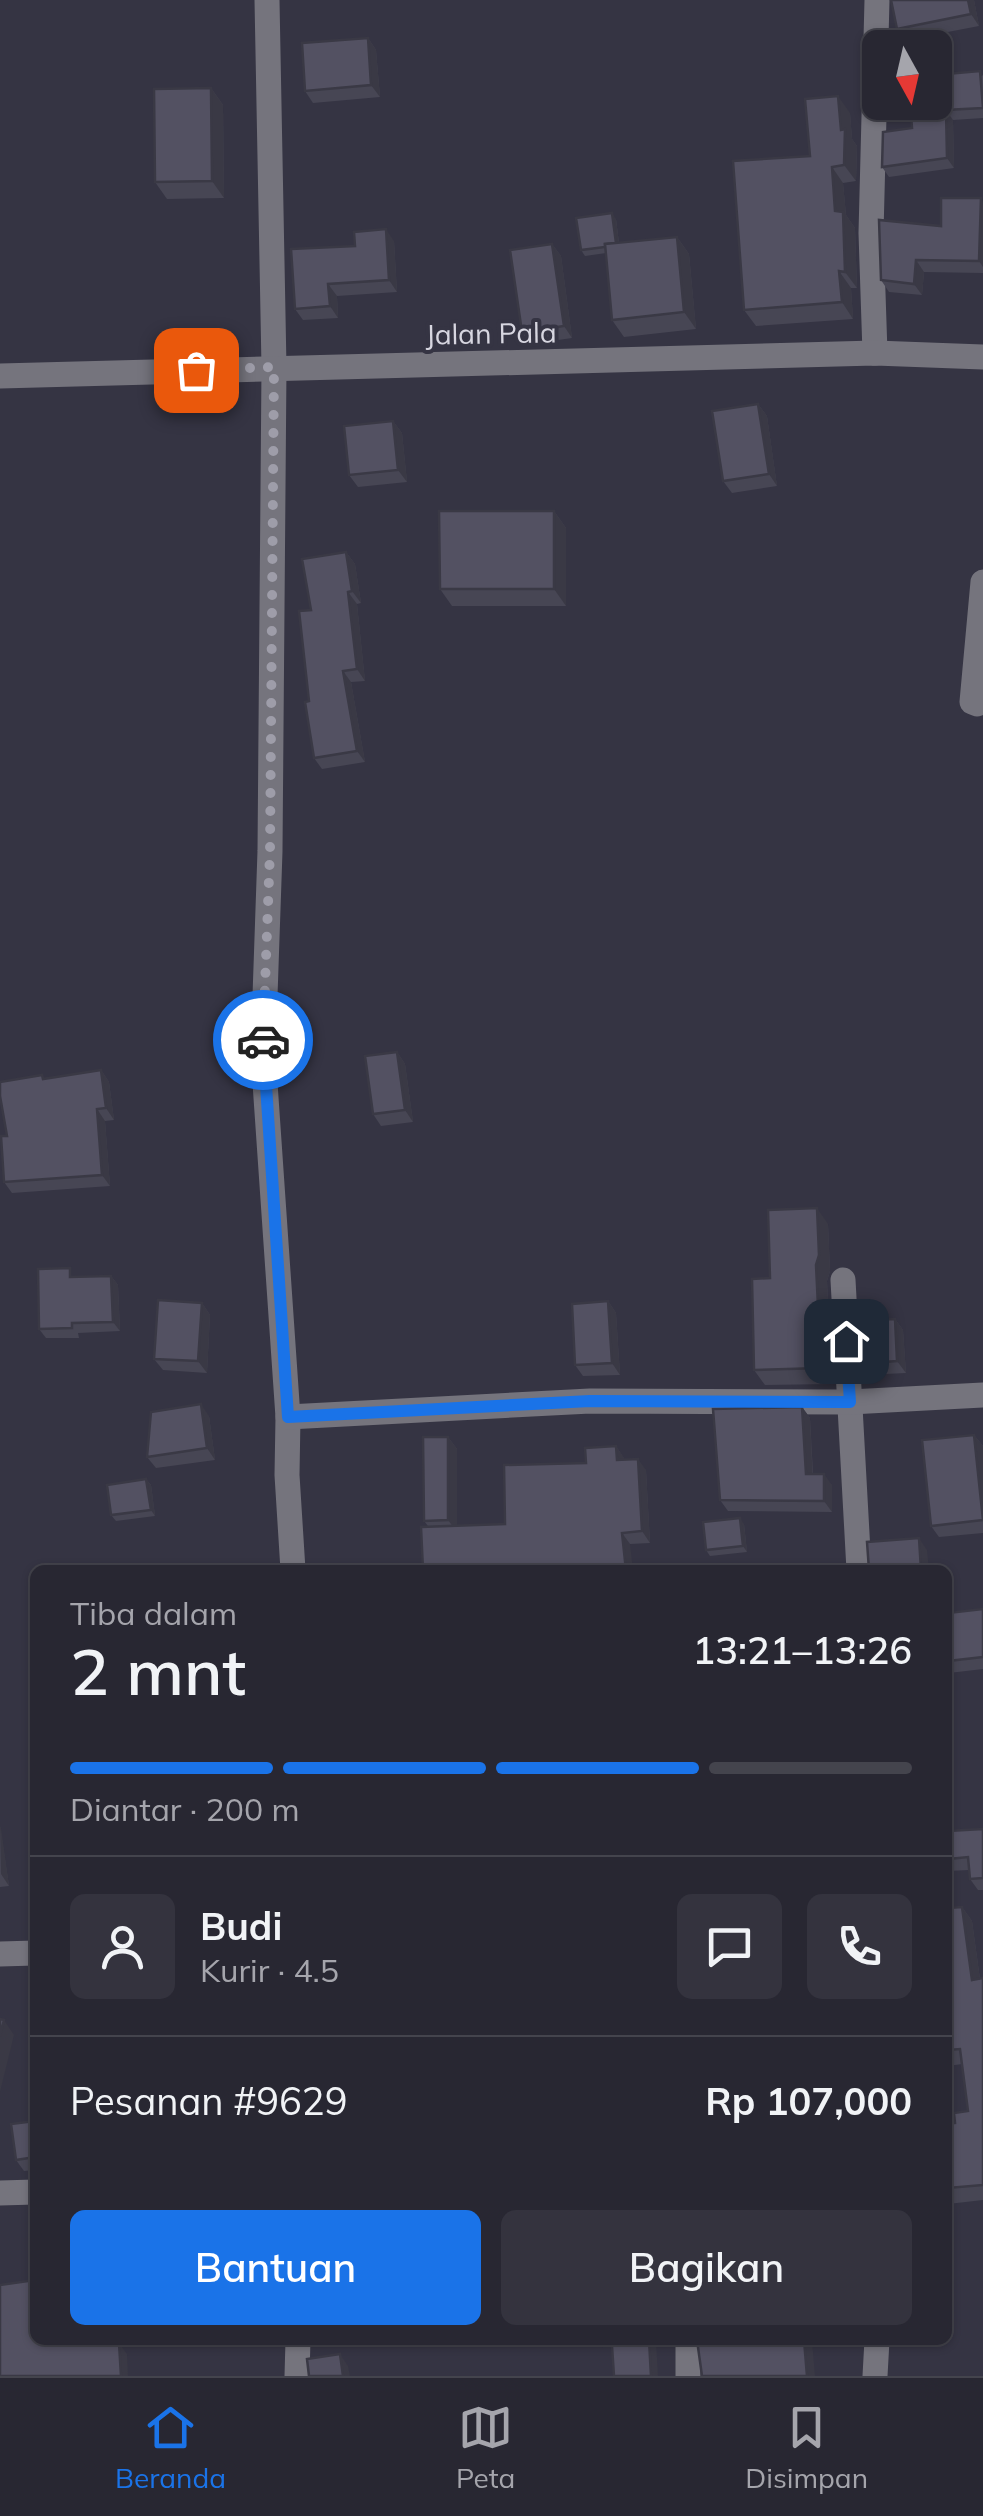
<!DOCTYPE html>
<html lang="id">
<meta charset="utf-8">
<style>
:root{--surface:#282732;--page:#34333e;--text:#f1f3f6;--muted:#a5a5ac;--line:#44444d;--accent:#1a73e8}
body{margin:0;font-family:Mulish,sans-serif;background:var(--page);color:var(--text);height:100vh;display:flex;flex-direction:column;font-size:38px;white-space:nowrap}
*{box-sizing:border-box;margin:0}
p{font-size:32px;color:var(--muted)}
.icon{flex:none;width:55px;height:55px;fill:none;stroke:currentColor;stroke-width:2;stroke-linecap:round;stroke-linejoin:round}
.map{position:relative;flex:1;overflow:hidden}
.drawer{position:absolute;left:30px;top:1565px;width:922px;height:780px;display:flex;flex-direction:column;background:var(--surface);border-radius:15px;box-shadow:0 2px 8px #0004,0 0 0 2px var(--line)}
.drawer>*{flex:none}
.needle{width:65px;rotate:172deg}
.fabs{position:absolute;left:862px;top:30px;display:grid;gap:20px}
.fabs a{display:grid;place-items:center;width:90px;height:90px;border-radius:15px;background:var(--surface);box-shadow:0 2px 8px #0004,0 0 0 2px var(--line);font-size:50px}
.pin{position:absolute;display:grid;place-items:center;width:85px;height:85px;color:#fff;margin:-42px;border-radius:20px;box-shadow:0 5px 15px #0006}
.courier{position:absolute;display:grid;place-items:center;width:100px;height:100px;margin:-50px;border:8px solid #1a73e8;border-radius:50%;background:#fff;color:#222;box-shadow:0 2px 12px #0007}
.summary em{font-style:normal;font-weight:600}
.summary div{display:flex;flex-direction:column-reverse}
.summary{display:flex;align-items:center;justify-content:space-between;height:170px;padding:0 40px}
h1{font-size:65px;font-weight:600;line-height:75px}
.bar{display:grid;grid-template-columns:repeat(4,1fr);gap:15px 10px;align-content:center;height:120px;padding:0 40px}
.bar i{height:12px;border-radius:8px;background:var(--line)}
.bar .on{background:var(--accent)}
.bar p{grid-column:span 4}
.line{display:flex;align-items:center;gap:25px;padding:0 40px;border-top:2px solid var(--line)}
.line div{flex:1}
.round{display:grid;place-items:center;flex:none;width:105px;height:105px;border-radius:15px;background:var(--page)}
.cta{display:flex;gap:20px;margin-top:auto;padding:20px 40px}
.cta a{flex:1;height:115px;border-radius:15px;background:var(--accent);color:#fff;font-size:40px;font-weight:600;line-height:115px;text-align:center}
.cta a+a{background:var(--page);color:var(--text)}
.tab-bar{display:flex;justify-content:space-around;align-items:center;height:140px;border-top:2px solid var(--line);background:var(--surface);font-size:28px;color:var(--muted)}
.tab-bar a{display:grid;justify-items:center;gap:5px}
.tab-bar .on{color:var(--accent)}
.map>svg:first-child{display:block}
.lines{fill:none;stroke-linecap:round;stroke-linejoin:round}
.minor{stroke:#75747d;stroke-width:25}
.wall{fill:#474654}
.shaded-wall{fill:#3a3945}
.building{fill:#535162;stroke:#3a3945;stroke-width:2.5}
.done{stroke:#9e9da9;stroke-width:10;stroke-dasharray:0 18}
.route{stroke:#1a73e8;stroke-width:12}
.labels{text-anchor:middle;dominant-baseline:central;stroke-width:8;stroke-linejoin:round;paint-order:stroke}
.street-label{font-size:28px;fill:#d7d6e0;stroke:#353443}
</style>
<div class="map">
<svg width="983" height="2376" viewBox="0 0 983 2376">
<rect width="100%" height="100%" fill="#353443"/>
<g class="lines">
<!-- minor -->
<g class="minor">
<path d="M267,0L274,367L270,851L263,1054L288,1417L287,1475L293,1570"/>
<path d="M875,353L871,233L877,0"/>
<path d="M0,376L875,353L983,357"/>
<path d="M977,704L972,702L983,582"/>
<path d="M843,1280L859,1570"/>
<path d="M288,1417L590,1401L850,1402L983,1395"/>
<path d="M0,1954L35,1953"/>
<path d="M0,2193L35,2192"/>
<path d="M688,2340V2376"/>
<path d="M297,2376L298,2340"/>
<path d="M875,2376L877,2340"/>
</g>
</g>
<!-- wall -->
<g class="wall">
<path d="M891,0H974L979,26L906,40L897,29Z"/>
<path d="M368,38L376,50L380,97L313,103L305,91Z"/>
<path d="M983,75V118L953,120L954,168L889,177L882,167L912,128Z"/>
<path d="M211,88L223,105L224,198L167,199L155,182Z"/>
<path d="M850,113L852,139L857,146L856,181L843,183L846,215L855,228L857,288H851L853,319L756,326L744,310L810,156Z"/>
<path d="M983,202V273L924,272L922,295L889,292L881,280L941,226Z"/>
<path d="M616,219L619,243L677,237L689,254L696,329L624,337L612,320L606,253L585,256L581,250Z"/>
<path d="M394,241L397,292L337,296L338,318L303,320L295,309L355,246Z"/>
<path d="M552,244L561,256L572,338L530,344L522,332Z"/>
<path d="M758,404L767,416L777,486L732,493L723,481Z"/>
<path d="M393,421L402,433L407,482L358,487L349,475Z"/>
<path d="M554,511L566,528V606H452L440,589Z"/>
<path d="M346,552L355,564L361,603L357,604L365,681L351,682L365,762L322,769L314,758L311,610Z"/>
<path d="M397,1052L405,1064L413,1122L381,1126L373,1114Z"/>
<path d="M101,1070L109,1082L114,1120L105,1121L110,1186L12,1193L4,1182L7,1136L45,1078Z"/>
<path d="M828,1224L830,1271L827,1281L832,1384L765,1385L754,1370Z"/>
<path d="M111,1276L118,1285L120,1331L78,1333L79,1338H46L39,1329L76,1277Z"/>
<path d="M608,1301L616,1313L620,1375L583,1376L575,1365Z"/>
<path d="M202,1303L210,1315L207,1373L163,1370L154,1359Z"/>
<path d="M895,1319L903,1330L906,1373L865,1375L856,1364Z"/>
<path d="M802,1407L810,1418L813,1474L832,1485V1512L728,1511L720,1500Z"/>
<path d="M209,1416L215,1460L156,1468L147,1457Z"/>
<path d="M974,1435L983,1446V1533L939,1537L931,1526Z"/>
<path d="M448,1437L457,1449V1526L505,1524L586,1463L616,1446L625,1460L646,1470L650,1543L630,1544L428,1526L424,1521Z"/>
<path d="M146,1479L151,1485L155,1516L116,1521L111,1515Z"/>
<path d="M744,1524L747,1552L710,1556L706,1550Z"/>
<path d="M983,1609V1669L949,1673L948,1671V1613Z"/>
<path d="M0,1826L9,1886L0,1887Z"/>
<path d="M983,1829V1890H978L970,1879L969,1870L948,1871V1831Z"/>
<path d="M962,1907L972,1921L980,1979L983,1978V2200L948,2204V2124L955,2123L968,2111L962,2064L948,2066V1908Z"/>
<path d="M35,2121V2170L24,2171L16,2160Z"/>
</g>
<!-- shaded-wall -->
<g class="shaded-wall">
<path d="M968,0H974L979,26L971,14Z"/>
<path d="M368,38L376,50L380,97L371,85Z"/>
<path d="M211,88L223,105L224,198L212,181Z"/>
<path d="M838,96L850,113L852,139L857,146L856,181L844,165Z"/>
<path d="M946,110L953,120L954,168L947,158Z"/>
<path d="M832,167L843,183L846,215L855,228L857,288L845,272L835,211Z"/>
<path d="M981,198L983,202V267L979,261Z"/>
<path d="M612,213L616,219L620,251L616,245Z"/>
<path d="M386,229L394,241L397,292L389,280Z"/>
<path d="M677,237L689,254L696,329L684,312Z"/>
<path d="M552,244L561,256L572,338L564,326Z"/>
<path d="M916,260L924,272L922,295L914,284Z"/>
<path d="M839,271L851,288L853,319L842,302Z"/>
<path d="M328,284L337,296L338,318L330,306Z"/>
<path d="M758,404L767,416L777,486L769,474Z"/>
<path d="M393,421L402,433L407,482L398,470Z"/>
<path d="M554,511L566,528V606L554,589Z"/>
<path d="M346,552L355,564L361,603L352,591Z"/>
<path d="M348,592L357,604L365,681L357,669Z"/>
<path d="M343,671L351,682L365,762L357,751Z"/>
<path d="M397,1052L405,1064L413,1122L405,1110Z"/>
<path d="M101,1070L109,1082L114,1120L106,1108Z"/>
<path d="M97,1109L105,1121L110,1186L102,1175Z"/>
<path d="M817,1208L828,1224L830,1271L827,1281L832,1384L821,1368L816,1265Z"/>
<path d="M111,1276L118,1285L120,1331L113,1322Z"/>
<path d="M608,1301L616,1313L620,1375L612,1363Z"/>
<path d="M202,1303L210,1315L207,1373L198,1361Z"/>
<path d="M895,1319L903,1330L906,1373L897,1361Z"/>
<path d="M201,1404L209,1416L215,1460L207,1448Z"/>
<path d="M802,1407L810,1418L813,1485L806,1474Z"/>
<path d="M974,1435L983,1446V1516Z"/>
<path d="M448,1437L457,1449V1532L448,1520Z"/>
<path d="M616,1446L624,1458L625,1472L617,1460Z"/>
<path d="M638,1459L646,1470L650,1543L642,1531Z"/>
<path d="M824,1474L832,1485V1512L824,1501Z"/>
<path d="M146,1479L151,1485L155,1516L151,1510Z"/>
<path d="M740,1518L744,1524L747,1552L743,1546Z"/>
<path d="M622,1533L630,1544L633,1570H626Z"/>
<path d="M919,1538L927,1550L929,1570H921Z"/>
<path d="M0,1826L1,1828L9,1886L1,1874Z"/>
<path d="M962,1907L972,1921L982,1994L972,1980Z"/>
<path d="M4,2020L14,2035L0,2092V2036Z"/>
<path d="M649,2340H656L658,2376H651Z"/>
<path d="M804,2340H812L815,2376H807Z"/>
<path d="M119,2343L127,2354L128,2376H121Z"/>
<path d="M340,2354L348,2366L350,2376H343Z"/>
</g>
<!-- building -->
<g class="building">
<path d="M891,0H968L971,14L897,29Z"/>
<path d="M368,38L371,85L305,91L302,43Z"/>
<path d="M980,71L983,108L946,110L947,158L882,167L883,132L912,128L910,102H935V75Z"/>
<path d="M211,88L212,181L155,182L154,89Z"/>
<path d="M838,96L841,130L845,129L844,165L832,167L835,211L843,212L845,272L839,271L842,302L744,310L733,161L810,156L805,99Z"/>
<path d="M941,198H981L979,261L916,260L914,284L881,280L879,220L941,226Z"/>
<path d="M612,213L616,243L605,244V247L581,250L576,218Z"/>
<path d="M386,229L389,280L328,284L330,306L295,309L291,249L355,246L354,232Z"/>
<path d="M677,237L684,312L612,320L605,244Z"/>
<path d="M552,244L564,326L522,332L510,250Z"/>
<path d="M758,404L769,474L723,481L712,411Z"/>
<path d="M393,421L398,470L349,475L344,426Z"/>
<path d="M439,511H554V589H440Z"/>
<path d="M346,552L352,591L348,592L357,669L343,671L357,751L314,758L305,702L309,701L299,611L311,610L302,559Z"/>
<path d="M397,1052L405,1110L373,1114L365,1056Z"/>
<path d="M101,1070L106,1108L97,1109L102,1175L4,1182L1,1136H7L0,1096V1082L42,1075L43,1079Z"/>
<path d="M817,1208L819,1255L816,1265L821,1368L754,1370L752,1279L770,1278L768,1210Z"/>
<path d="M70,1268V1277L111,1276L113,1322L72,1323V1328L39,1329L38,1269Z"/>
<path d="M158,1300L202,1303L198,1361L154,1359Z"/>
<path d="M608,1301L612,1363L575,1365L572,1304Z"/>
<path d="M895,1319L897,1361L856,1364L854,1321Z"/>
<path d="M201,1404L207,1448L147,1457L151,1412Z"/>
<path d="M802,1407L806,1474H824V1501L720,1500L713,1409Z"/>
<path d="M974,1435L983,1520L931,1526L922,1440Z"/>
<path d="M423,1437H448V1520L424,1521Z"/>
<path d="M616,1446L617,1460L638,1459L642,1531L622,1533L626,1570H423L421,1527L505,1524L504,1465L586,1463L585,1448Z"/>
<path d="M146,1479L151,1510L111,1515L107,1485Z"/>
<path d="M740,1518L743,1546L706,1550L703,1522Z"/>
<path d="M919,1538L921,1570H869L867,1542Z"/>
<path d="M983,1609V1657L948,1661V1613Z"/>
<path d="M983,1829V1878L970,1879L968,1857L948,1859V1831Z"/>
<path d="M962,1907L972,1980L983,1978V2185L948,2188V2124L955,2123L954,2113L968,2111L960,2049L948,2050V1908Z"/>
<path d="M0,2019L4,2020L0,2036Z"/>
<path d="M35,2121V2157L16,2160L11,2124Z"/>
<path d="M35,2280V2340H88V2344L119,2343L121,2376H0V2285Z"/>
<path d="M604,2340H649L651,2376H614L612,2346H604Z"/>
<path d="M697,2340H804L807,2376H702Z"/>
<path d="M340,2354L343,2376H309L307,2359Z"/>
</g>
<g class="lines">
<!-- done -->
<path class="done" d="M196,370L274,367L270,851L263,1040"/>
<!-- route -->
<path class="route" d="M263,1040L288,1417L590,1401L850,1402L846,1341"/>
</g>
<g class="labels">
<!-- street labels -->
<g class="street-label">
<text transform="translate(491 333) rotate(-1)">Jalan Pala</text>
</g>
</g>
</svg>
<div class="fabs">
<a><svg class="needle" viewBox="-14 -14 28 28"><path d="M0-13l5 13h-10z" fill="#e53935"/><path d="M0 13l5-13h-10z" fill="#a5a5ac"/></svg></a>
</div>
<div class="pin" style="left:196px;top:370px;background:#ea580c"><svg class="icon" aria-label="bag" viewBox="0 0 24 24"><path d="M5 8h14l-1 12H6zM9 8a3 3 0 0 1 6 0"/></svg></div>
<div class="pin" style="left:846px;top:1341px;background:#1f2937"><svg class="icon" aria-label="home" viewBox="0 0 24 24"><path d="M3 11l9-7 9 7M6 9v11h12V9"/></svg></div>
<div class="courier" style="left:263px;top:1040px"><svg class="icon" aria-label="car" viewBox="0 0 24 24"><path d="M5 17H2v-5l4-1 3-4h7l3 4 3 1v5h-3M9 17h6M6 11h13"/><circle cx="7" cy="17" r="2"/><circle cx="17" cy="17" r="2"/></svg></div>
<section class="drawer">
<div class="summary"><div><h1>2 mnt</h1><p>Tiba dalam</p></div><em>13:21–13:26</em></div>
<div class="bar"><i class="on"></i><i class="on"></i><i class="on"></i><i></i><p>Diantar · 200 m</p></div>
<div class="line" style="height:180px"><a class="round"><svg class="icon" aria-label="person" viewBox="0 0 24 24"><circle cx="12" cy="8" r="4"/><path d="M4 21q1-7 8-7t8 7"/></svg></a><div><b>Budi</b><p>Kurir · 4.5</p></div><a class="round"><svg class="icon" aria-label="chat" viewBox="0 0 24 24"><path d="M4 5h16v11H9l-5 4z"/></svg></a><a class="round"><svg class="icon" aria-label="phone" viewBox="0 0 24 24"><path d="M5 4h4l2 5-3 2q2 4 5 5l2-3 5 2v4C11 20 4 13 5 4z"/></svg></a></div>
<div class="line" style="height:130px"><div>Pesanan #9629</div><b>Rp 107,000</b></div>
<div class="cta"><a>Bantuan</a><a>Bagikan</a></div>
</section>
</div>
<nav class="tab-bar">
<a class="on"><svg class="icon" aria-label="home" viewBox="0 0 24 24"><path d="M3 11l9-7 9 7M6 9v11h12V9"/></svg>Beranda</a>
<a><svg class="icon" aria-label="map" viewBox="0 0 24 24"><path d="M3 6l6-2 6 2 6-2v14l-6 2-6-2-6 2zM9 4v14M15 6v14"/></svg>Peta</a>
<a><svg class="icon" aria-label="saved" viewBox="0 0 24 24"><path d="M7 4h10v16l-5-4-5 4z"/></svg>Disimpan</a>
</nav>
